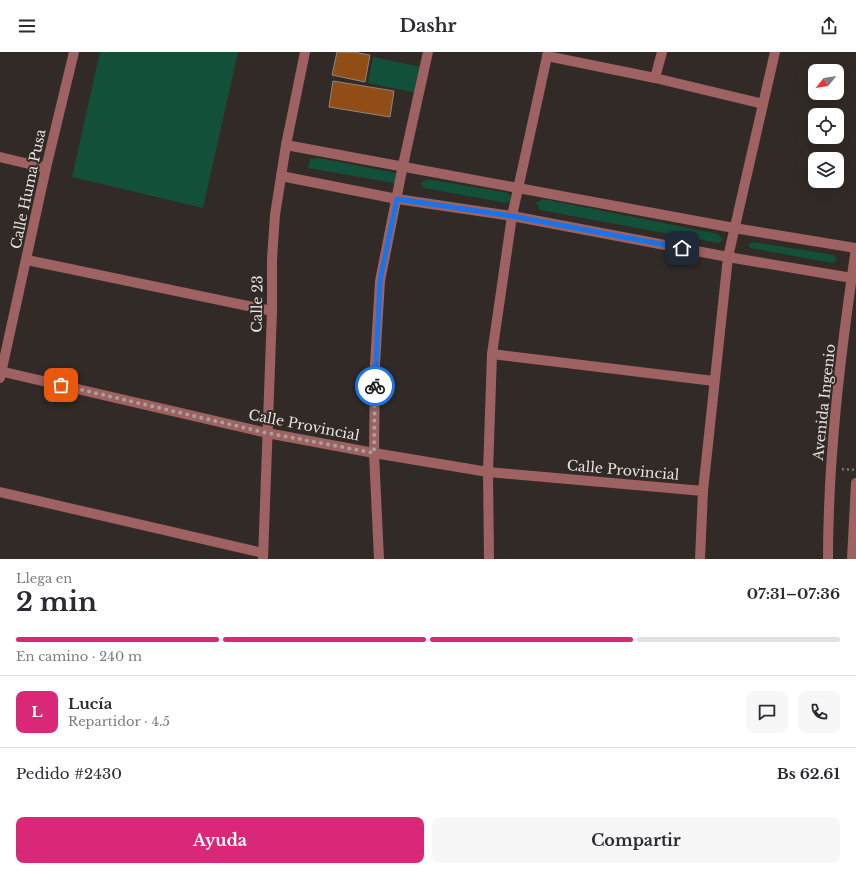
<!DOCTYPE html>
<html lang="es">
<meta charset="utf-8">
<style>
:root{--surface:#fff;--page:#f7f7f7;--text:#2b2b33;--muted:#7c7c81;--line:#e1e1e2;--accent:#db2777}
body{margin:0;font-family:"Libre Baskerville",serif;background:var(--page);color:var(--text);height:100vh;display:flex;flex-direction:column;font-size:15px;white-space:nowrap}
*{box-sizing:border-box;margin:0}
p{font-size:13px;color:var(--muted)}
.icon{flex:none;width:22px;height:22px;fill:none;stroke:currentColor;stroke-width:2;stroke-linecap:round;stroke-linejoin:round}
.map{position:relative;height:507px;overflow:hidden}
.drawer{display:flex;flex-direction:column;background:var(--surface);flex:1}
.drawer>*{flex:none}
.needle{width:26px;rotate:240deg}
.tools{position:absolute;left:808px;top:12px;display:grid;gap:8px}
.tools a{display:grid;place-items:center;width:36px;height:36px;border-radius:8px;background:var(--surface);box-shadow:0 4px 16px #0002;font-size:20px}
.pin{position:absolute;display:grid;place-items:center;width:34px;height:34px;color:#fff;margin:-17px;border-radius:8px;box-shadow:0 2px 6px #0006}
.courier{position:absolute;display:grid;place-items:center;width:40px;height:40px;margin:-20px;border:3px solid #1a73e8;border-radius:50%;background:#fff;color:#222;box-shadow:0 1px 5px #0007}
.summary em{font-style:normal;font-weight:800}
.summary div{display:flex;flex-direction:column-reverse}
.summary{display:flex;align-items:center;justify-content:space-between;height:68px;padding:0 16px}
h1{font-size:26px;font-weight:800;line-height:30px}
.bar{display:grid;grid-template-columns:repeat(4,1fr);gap:6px 4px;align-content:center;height:48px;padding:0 16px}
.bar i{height:5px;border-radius:3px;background:var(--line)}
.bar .current{background:var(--accent)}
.bar p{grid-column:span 4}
.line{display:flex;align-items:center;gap:10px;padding:0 16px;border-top:1px solid var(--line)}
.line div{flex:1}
.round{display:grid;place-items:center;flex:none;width:42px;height:42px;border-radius:8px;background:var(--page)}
.action{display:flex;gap:8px;margin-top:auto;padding:8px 16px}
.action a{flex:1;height:46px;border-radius:8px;background:var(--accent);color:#fff;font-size:16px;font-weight:800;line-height:46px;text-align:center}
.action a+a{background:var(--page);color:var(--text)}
header{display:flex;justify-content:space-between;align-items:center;height:52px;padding:0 16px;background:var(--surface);font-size:18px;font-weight:800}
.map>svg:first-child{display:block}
.green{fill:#125039}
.building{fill:#904d16;stroke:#908782}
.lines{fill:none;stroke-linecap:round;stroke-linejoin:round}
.path{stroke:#79736f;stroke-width:2.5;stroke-dasharray:2 3;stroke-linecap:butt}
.minor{stroke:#9d6261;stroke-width:10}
.done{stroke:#a7a29e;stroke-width:4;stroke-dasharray:0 7.2}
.route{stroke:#1a73e8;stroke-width:5}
.labels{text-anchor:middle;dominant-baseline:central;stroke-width:4;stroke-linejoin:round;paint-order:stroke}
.street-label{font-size:14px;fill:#e7e2df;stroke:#312a26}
</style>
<header><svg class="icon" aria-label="menu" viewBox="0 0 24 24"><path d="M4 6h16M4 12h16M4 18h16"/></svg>Dashr<svg class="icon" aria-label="share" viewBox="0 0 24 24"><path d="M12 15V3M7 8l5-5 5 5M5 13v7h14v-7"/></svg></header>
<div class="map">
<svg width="856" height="507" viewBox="0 0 856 507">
<rect width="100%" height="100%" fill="#312a26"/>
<!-- green -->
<g class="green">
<path d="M100,0H238L203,156L72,125Z"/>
<path d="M373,5L422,15L417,41L368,31Z"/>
<path d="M319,106L396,121L399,127L394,131L308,116L310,107Z"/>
<path d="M427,127L508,141L512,148L506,151L424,136L421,131Z"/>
<path d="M543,147L718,182L723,188L718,191L540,158L536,151Z"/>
<path d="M754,190L833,203L837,208L832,211L750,196L748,192Z"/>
</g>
<!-- building -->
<g class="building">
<path d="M337,0H353L370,3L365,30L332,23Z"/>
<path d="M333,29L394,39L390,65L329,55Z"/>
</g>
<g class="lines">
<!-- path -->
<path class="path" d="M842,417L856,418"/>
<!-- minor -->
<g class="minor">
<path d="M547,4L655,26L763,52"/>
<path d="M655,26L662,0"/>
<path d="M286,93L734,176L856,196"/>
<path d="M0,105L46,116"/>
<path d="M281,124L397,147L512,164L728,205L852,226L856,224"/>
<path d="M27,208L272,259"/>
<path d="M492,302L714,329"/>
<path d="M0,319L267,381L374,401L488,420L703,439"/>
<path d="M0,326L46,116L74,0"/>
<path d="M0,440L263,501"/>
<path d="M263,507L272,259V207L275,163L286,93L305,0"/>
<path d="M379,507L374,401L375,312L380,229L403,113L428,0"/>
<path d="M489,507L488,420L492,302L512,164L548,0"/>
<path d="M700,507L703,439L728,205L775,0"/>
<path d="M828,507C828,403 841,298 856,196"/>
<path d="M852,507L856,431"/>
</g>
</g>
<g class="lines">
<!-- done -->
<path class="done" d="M61,333L267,381L374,401L375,334"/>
<!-- route -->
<path class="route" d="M375,334L380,229L397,147L512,164L682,196"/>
</g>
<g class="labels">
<!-- street labels -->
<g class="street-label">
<text transform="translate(28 137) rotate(-78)">Calle Huma Pusa</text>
<text transform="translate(257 252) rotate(-89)">Calle 23</text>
<text transform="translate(824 350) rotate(-84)">Avenida Ingenio</text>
<text transform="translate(304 373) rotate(11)">Calle Provincial</text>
<text transform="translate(623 418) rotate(5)">Calle Provincial</text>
</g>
</g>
</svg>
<div class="tools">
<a><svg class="needle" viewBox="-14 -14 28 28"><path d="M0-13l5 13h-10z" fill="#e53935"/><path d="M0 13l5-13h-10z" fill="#7c7c81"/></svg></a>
<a><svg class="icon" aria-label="locate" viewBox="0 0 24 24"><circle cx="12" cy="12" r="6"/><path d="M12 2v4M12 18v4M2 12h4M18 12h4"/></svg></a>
<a><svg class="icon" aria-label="layers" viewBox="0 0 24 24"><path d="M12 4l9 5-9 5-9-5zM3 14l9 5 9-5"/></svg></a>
</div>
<div class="pin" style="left:61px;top:333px;background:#ea580c"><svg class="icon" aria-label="bag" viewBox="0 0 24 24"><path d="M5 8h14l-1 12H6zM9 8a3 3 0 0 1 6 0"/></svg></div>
<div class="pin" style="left:682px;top:196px;background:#1f2937"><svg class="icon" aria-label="home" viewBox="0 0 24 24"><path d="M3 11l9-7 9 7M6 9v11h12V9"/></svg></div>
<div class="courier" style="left:375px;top:334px"><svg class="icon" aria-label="bike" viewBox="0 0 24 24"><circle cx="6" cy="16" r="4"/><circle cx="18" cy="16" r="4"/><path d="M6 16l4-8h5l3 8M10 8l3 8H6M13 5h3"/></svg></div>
</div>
<section class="drawer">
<div class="summary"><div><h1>2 min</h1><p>Llega en</p></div><em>07:31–07:36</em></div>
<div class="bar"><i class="current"></i><i class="current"></i><i class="current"></i><i></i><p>En camino · 240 m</p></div>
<div class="line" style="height:72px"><b class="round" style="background:var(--accent);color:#fff">L</b><div><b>Lucía</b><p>Repartidor · 4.5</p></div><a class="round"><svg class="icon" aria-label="chat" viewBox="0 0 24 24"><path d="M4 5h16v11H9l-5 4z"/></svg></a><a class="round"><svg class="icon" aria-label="phone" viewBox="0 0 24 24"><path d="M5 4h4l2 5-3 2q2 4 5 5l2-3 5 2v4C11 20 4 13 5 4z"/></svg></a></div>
<div class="line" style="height:52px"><div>Pedido #2430</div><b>Bs 62.61</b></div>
<div class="action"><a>Ayuda</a><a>Compartir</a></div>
</section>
